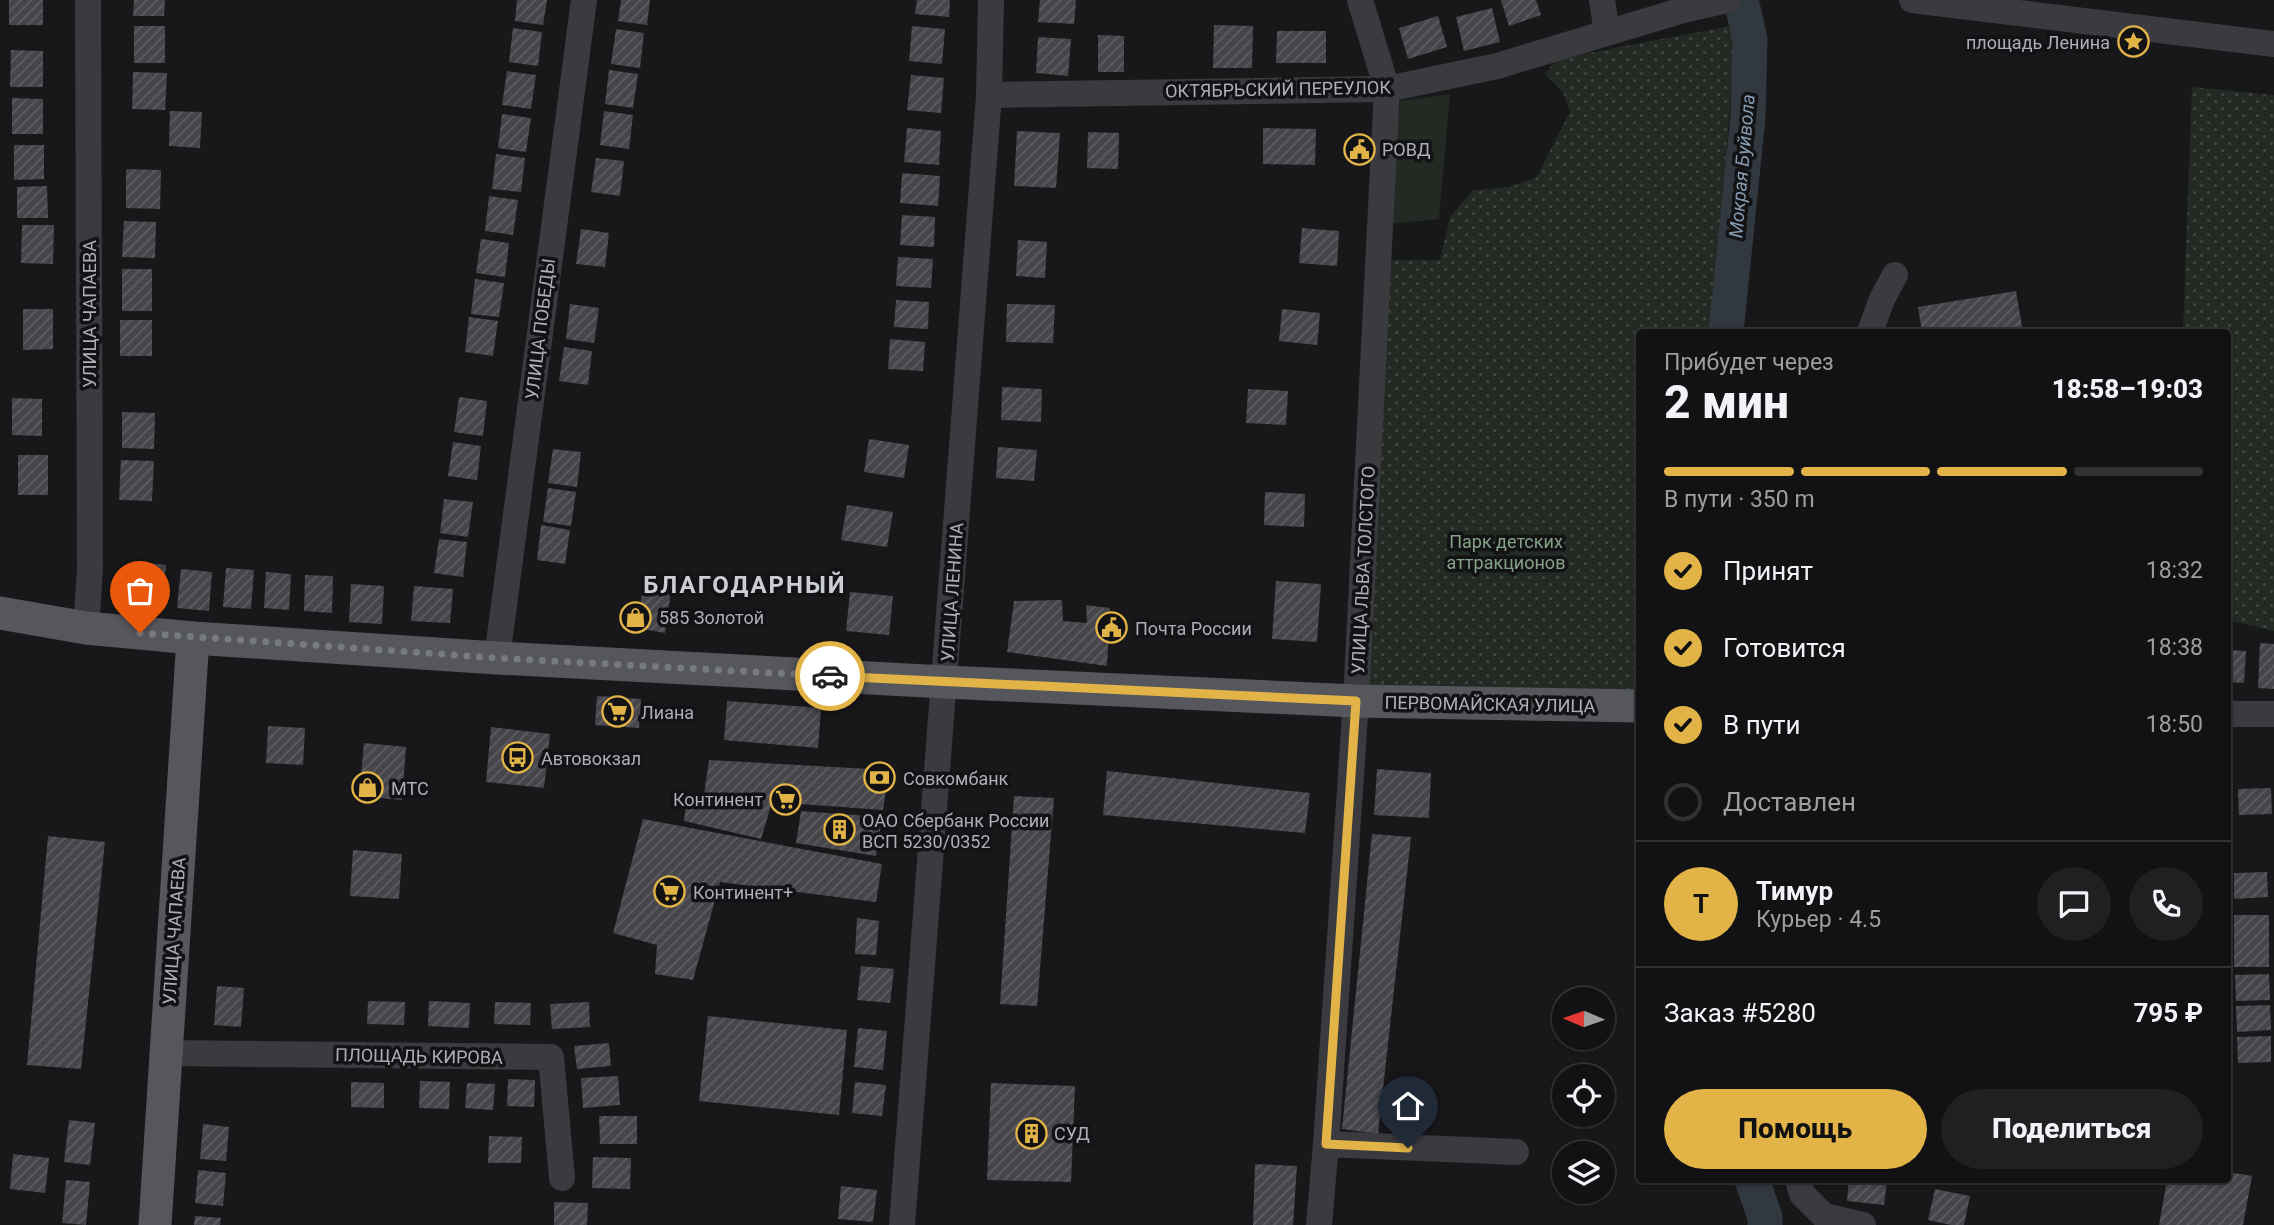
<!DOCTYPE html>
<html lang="ru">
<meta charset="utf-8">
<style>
:root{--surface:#121214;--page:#1f2022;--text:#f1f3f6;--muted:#9c9ea0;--line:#313234;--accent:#e2b448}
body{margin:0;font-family:Roboto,sans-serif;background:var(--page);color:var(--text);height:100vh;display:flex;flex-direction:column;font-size:26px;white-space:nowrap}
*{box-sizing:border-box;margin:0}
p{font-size:23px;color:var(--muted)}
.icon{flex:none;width:38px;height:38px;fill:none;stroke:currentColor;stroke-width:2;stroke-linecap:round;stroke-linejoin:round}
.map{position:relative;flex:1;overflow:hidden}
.drawer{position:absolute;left:1636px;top:329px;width:595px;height:854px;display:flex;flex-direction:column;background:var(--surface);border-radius:7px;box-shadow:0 2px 5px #0004,0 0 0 2px var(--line)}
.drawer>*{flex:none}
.needle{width:46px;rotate:272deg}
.buttons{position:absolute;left:1552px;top:987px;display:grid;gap:14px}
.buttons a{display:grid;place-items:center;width:63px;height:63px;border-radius:50%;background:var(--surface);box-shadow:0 2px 5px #0004,0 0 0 2px var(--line);font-size:35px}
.pin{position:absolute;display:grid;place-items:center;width:60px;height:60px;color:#fff;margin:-72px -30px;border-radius:50% 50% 50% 0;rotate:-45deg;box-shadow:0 0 7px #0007}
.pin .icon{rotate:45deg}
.courier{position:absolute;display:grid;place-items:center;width:70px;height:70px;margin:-35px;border:5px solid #e2b448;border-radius:50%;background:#fff;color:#222;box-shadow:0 2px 9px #0007}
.head em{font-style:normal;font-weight:800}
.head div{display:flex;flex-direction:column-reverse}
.head{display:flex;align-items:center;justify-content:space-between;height:119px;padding:0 28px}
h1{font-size:46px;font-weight:800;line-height:52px}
.bar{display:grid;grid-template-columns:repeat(4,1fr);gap:10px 7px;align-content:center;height:84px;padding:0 28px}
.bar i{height:9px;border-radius:5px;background:var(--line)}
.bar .active{background:var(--accent)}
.bar p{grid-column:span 4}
.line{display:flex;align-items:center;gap:18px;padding:0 28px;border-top:2px solid var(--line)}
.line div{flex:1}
.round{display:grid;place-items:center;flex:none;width:74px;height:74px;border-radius:37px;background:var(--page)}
ol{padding:0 28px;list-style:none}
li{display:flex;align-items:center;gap:21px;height:77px}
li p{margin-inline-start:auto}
li .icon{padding:7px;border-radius:50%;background:var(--accent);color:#111;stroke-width:4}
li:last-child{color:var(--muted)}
li i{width:38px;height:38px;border:4px solid var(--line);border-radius:50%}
.cta{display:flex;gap:14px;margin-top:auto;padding:14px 28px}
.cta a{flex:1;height:80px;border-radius:42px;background:var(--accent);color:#111;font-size:28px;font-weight:800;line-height:80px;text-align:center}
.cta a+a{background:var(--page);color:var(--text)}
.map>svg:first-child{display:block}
.grass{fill:#232a24}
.park{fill:url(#park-dots)}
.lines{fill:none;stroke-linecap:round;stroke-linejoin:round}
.river{stroke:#31383f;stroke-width:35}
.building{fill:url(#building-hatch)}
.minor{stroke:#3a3a3f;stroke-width:26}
.major{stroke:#56575d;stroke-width:33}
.done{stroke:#787a81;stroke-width:7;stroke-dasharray:0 12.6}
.route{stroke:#e2b448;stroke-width:9}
.labels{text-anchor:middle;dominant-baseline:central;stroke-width:7;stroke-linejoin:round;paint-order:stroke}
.poi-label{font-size:18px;fill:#acafb9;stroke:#131315;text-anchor:start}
.street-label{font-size:18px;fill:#acafb9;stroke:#131315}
.park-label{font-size:18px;fill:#85a287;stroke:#131315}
.water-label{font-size:19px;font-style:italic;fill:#869bb0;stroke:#131315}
.district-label{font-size:24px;font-weight:bold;letter-spacing:2px;fill:#ccced5;stroke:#131315}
</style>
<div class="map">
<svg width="2274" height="1225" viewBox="0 0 2274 1225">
<defs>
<pattern id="park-dots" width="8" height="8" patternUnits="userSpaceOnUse" patternTransform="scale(1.75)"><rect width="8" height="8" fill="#232a24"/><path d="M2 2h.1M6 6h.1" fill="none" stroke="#404642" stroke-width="1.8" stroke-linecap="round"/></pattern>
<pattern id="building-hatch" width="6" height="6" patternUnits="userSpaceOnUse" patternTransform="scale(1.75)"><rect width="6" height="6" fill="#45454a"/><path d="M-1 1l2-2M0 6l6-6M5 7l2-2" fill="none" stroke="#5d5d62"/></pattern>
</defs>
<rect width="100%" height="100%" fill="#18181a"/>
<!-- grass -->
<path class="grass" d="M1450,94L1439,219L1390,224L1400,101Z"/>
<!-- park -->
<g class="park">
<path d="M1736,25L1713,332H1640V693L1364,695L1385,260H1440L1450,217L1473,190L1509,187L1536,178L1570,112L1563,92L1545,74L1557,59Z"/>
<path d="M2192,87L2274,95V631L2228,620V332H2183Z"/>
</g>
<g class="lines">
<!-- river -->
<g class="river">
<path d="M1726,332L1748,117L1750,39L1741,0"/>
<path d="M1752,1180L1765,1217V1225"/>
</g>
</g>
<!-- building -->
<g class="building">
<rect x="9" y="0" width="34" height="25"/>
<path d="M134,0H165L164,16H133Z"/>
<path d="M517,0H547L543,25L515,21Z"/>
<path d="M621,0H650L647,25L618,21Z"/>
<path d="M917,0H950L949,17L915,14Z"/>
<path d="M1040,0H1076L1074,24L1038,22Z"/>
<path d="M1501,0H1536L1541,15L1509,26Z"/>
<path d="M1492,8L1500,42L1464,51L1456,17Z"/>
<path d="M1438,16L1447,47L1408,59L1399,28Z"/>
<path d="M1214,25L1253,26L1252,68H1213Z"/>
<rect x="134" y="26" width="31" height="37"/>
<path d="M912,26L945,29L942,64L909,61Z"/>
<path d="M513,28L542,32L538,66L509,62Z"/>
<path d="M616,29L644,33L640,68L611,64Z"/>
<path d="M1277,31H1326V63H1276Z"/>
<path d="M1098,35L1124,36V72H1098Z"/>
<path d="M1038,37L1071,39L1068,76L1036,73Z"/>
<path d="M11,50L43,51V87H10Z"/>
<path d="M609,70L638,74L633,108L605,104Z"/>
<path d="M507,71L536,75L531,109L502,105Z"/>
<path d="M133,72L167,73L165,110L132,109Z"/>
<path d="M911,75L944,78L941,113L907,110Z"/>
<path d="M12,98L43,99V134H12Z"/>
<path d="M170,111L202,112L200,148L169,146Z"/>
<path d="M604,111L633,115L629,149L600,145Z"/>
<path d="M502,114L531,118L526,152L498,148Z"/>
<path d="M907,128L941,131L939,165L904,162Z"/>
<path d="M1263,128L1316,129L1315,165L1263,164Z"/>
<path d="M1017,131L1060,133L1056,188L1014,186Z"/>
<path d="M1088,132L1119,133L1118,169L1087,168Z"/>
<path d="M14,145H44V179L14,180Z"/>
<path d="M496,154L525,158L521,192L492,189Z"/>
<path d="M596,158L624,161L620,196L591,192Z"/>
<path d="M126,169L161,170L160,209L126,208Z"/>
<path d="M902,173L940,176L938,206L900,203Z"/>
<path d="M47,186L48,218H17V187Z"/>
<path d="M489,196L518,200L513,235L485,231Z"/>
<path d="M902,215L935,217L934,247L900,245Z"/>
<path d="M124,221L156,222L155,258L122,257Z"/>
<path d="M22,225H54L53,264L21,263Z"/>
<path d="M1302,228L1339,231L1337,266L1299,263Z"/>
<path d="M581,229L609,233L605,267L576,264Z"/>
<path d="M481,239L509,243L505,277L476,273Z"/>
<path d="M1018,240L1047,242L1045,278L1016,276Z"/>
<path d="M898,257L933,259L931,288L896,286Z"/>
<rect x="122" y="269" width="30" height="42"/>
<path d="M475,279L504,283L499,317L471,314Z"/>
<path d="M2016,291L2023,332H1922L1918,307Z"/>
<path d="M896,300L929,302L928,329L894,327Z"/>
<path d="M570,304L599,308L594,343L566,339Z"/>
<path d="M1007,304L1055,305L1053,343L1006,342Z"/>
<path d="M23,309H53V349L23,350Z"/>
<path d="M1282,309L1320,313L1317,345L1279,341Z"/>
<path d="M469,317L498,321L493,356L465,352Z"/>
<rect x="120" y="320" width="32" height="36"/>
<path d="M890,339L925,342L923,371L888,369Z"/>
<path d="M564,347L592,351L588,385L559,381Z"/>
<path d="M1002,387L1042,389L1041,422L1001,420Z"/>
<path d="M1248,389L1288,391L1286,425L1246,423Z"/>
<path d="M459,397L487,401L483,436L454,432Z"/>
<path d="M12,398L42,399V436L12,435Z"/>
<path d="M122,412L155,413L154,449L122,448Z"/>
<path d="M869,439L909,445L904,478L864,472Z"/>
<path d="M453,442L481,446L477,480L448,476Z"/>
<path d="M998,447L1037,450L1034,481L996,478Z"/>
<path d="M553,449L581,452L577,487L548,483Z"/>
<rect x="18" y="455" width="30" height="40"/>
<path d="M121,460L154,461L152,501L119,500Z"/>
<path d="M548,488L576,492L571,526L543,522Z"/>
<path d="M1265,492L1305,494L1304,527L1264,525Z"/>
<path d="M444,499L473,502L468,537L440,533Z"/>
<path d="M847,505L893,512L887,547L841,540Z"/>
<path d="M541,525L570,530L565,564L537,560Z"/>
<path d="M439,539L467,542L463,577L434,573Z"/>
<path d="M133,561L166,565L162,603L129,600Z"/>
<path d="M226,568L254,570L251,609L223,607Z"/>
<path d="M181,569L212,572L209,611L177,608Z"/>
<path d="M266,572L291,574L289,610L264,608Z"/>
<path d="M305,575L333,576L332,613L304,611Z"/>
<path d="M644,580L672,584L665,633L637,628Z"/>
<path d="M1276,581L1321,584L1317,642L1272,639Z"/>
<path d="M351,584L384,586L382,624L349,622Z"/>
<path d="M414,586L453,589L450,623L411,621Z"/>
<path d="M850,592L893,596L889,635L846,631Z"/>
<path d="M1062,600L1063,621L1087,623L1086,605L1110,608L1107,666L1007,652L1014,601Z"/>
<path d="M2260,643L2274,644V689L2258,688Z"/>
<path d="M2228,650L2246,651L2244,683L2228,682Z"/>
<path d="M597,696L641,699L639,728L595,725Z"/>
<path d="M727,701L821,708L818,748L724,740Z"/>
<path d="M268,726L305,728L303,765L266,763Z"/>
<path d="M491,727L550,734L544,788L486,782Z"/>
<path d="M364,743L406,747L402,800L359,796Z"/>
<path d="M709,760L889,770L883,810L772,802L761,839L684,821L687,795H704Z"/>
<path d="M1377,769L1431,773L1429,818L1374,815Z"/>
<path d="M1107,771L1310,793L1305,833L1103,815Z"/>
<path d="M2271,788L2272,814L2239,815L2238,789Z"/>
<path d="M1014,796L1054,798L1037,1006L1000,1004Z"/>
<path d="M801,811L882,817L876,856L796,843Z"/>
<path d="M643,819L882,864L876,902L720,882L693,980L655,974L657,945L613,933Z"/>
<path d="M1372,834L1411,837L1378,1134L1342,1129Z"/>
<path d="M48,836L105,842L81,1069L27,1065Z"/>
<path d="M353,850L402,854L399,899L350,896Z"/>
<path d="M2267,872L2268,897L2234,899V873Z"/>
<rect x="2234" y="915" width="35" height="52"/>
<path d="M857,918L879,921L876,955L855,954Z"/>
<path d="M861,966L894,969L890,1003L857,1000Z"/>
<path d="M2269,974L2270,1000L2236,1001L2235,975Z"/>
<path d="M217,986L244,988L241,1027L214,1025Z"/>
<path d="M368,1001L405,1002L404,1025L367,1024Z"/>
<path d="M429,1001L470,1003L469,1028L428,1026Z"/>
<path d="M495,1002L531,1003L530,1025L494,1024Z"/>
<path d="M589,1002L590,1027L552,1029L550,1004Z"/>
<path d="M2270,1005L2271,1030L2237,1032L2236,1006Z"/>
<path d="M708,1016L847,1030L839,1115L699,1101Z"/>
<path d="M858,1028L887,1031L883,1070L854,1067Z"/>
<path d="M2271,1036V1062L2238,1063L2237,1037Z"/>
<path d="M609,1043L611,1066L577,1069L574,1046Z"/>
<path d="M618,1076L620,1105L583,1108L581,1078Z"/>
<path d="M508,1079L535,1080L534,1107L507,1106Z"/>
<path d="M420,1081L450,1082L449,1109L419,1108Z"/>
<path d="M351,1082L384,1083V1108L351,1107Z"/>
<path d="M855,1082L886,1085L882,1116L852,1113Z"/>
<path d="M467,1083L495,1084L493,1110L465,1108Z"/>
<path d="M991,1083L1075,1086L1071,1182L987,1180Z"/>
<path d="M599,1116H637V1144H600Z"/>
<path d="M69,1120L95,1123L90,1165L64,1162Z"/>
<path d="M203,1124L229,1127L226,1161L200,1159Z"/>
<path d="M489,1136L522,1137L521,1163H488Z"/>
<path d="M13,1154L49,1158L45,1193L10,1189Z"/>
<path d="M593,1157L631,1158L630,1189L592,1188Z"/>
<path d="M1255,1164L1297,1166L1293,1225H1253Z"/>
<path d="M198,1170L226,1173L223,1206L195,1203Z"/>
<path d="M2228,1172L2252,1176L2243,1225H2159L2167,1180H2228Z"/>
<path d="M66,1180L90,1182L86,1225L62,1223Z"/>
<path d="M1849,1180H1887L1884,1205L1847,1201Z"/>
<path d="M841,1186L877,1190L873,1222L838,1219Z"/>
<path d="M1935,1189L1970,1196L1964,1225H1951L1928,1220Z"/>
<path d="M554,1202L588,1203L587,1225H554Z"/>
<path d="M195,1216L221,1218L220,1225H194Z"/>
</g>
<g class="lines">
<!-- minor -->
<g class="minor">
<path d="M1602,0L1607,32"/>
<path d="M1912,0L2274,44"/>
<path d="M989,95L1387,89L1497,66L1683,10L1727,0"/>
<path d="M1870,332L1882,299L1895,275"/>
<path d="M86,628L90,570L88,0"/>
<path d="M497,658L584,0"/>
<path d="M2228,714H2274"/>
<path d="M166,1053L551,1057L562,1178"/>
<path d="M1326,1144L1356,701L1387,89L1360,0"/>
<path d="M1798,1180L1802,1194L1824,1216L1863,1225"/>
<path d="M902,1225L989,95L991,0"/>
<path d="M1319,1225L1326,1144L1516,1152"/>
</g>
<!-- major -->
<g class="major">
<path d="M0,613L86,628L193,638L497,658L945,682L1356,701L1640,706"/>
<path d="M155,1225L193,638"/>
</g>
</g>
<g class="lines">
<!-- done -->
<path class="done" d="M140,633L497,658L830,676"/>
<!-- route -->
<path class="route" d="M830,676L1356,701L1326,1144L1408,1148"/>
</g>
<!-- icons -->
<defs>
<symbol id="sight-ring" viewBox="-11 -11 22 22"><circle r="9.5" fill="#131315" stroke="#e2b448" stroke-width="1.5"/><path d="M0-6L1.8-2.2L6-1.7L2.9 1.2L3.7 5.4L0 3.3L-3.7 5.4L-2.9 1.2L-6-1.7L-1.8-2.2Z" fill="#e2b448"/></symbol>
<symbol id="civic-ring" viewBox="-11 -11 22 22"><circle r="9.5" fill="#131315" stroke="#e2b448" stroke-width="1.5"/><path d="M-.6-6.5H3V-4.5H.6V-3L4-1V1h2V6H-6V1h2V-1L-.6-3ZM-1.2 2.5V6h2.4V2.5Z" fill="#e2b448"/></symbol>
<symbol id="shop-ring" viewBox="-11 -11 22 22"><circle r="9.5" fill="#131315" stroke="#e2b448" stroke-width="1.5"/><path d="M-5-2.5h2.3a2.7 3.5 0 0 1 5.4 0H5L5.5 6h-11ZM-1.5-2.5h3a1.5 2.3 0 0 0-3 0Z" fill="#e2b448"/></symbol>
<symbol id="supermarket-ring" viewBox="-11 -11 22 22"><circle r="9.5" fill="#131315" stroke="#e2b448" stroke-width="1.5"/><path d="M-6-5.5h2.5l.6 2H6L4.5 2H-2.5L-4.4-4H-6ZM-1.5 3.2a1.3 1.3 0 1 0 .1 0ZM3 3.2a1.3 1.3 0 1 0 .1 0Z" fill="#e2b448"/></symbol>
<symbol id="bus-ring" viewBox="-11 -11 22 22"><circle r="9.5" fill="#131315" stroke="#e2b448" stroke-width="1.5"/><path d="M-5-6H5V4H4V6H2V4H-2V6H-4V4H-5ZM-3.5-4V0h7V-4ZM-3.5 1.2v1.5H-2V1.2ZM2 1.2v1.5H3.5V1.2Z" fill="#e2b448"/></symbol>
<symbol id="bank-ring" viewBox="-11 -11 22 22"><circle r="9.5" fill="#131315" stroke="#e2b448" stroke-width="1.5"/><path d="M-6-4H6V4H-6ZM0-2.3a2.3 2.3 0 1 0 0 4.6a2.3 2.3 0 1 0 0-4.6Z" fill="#e2b448"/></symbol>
<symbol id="building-ring" viewBox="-11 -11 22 22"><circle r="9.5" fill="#131315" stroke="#e2b448" stroke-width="1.5"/><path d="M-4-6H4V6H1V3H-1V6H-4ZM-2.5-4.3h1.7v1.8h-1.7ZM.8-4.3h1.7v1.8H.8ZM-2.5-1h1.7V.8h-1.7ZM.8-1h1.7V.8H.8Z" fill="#e2b448"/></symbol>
</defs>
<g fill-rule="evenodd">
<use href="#sight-ring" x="2116" y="24" width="35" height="35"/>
<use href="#civic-ring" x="1342" y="132" width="35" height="35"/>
<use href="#shop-ring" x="618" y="600" width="35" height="35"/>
<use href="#civic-ring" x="1094" y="610" width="35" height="35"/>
<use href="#supermarket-ring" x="600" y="694" width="35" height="35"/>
<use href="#bus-ring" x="500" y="740" width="35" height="35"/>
<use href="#bank-ring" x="862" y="760" width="35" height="35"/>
<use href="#shop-ring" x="350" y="770" width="35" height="35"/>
<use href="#supermarket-ring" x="768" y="782" width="35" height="35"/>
<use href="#building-ring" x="822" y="812" width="35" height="35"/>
<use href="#supermarket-ring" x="652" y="874" width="35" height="35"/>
<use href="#building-ring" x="1014" y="1116" width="35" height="35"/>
</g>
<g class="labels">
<!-- poi labels -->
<g class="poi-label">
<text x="2110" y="42" text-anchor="end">площадь Ленина</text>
<text x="1382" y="149">РОВД</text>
<text x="659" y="617">585 Золотой</text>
<text x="1135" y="628">Почта России</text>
<text x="641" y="712">Лиана</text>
<text x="541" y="758">Автовокзал</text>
<text x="903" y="778">Совкомбанк</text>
<text x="391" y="788">МТС</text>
<text x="763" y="799" text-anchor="end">Континент</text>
<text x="862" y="820">ОАО Сбербанк России<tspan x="862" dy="21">ВСП 5230/0352</tspan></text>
<text x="693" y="892">Континент+</text>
<text x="1054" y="1133">СУД</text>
</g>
<!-- street labels -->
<g class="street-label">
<text transform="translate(1278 89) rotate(-1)">ОКТЯБРЬСКИЙ ПЕРЕУЛОК</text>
<text transform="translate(89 314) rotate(-90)">УЛИЦА ЧАПАЕВА</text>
<text transform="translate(540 329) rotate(-83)">УЛИЦА ПОБЕДЫ</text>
<text transform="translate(1363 570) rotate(-87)">УЛИЦА ЛЬВА ТОЛСТОГО</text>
<text transform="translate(952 592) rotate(-86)">УЛИЦА ЛЕНИНА</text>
<text transform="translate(1490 704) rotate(1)">ПЕРВОМАЙСКАЯ УЛИЦА</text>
<text transform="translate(174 931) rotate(-86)">УЛИЦА ЧАПАЕВА</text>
<text transform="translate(419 1056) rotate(1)">ПЛОЩАДЬ КИРОВА</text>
</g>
<!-- park labels -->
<g class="park-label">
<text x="1506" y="541">Парк детских<tspan x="1506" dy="21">аттракционов</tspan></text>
</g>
<!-- water labels -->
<g class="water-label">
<text transform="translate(1742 166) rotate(-85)">Мокрая Буйвола</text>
</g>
<!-- district labels -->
<g class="district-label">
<text x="745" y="585">БЛАГОДАРНЫЙ</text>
</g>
</g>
</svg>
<div class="buttons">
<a><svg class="needle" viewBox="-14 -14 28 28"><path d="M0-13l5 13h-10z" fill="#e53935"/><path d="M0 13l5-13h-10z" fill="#9c9ea0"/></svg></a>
<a><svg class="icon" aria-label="locate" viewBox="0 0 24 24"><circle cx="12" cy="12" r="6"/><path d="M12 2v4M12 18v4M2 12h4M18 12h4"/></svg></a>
<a><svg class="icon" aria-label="layers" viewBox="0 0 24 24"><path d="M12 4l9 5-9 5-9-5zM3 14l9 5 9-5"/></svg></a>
</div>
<div class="pin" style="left:140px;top:633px;background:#ea580c"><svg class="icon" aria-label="bag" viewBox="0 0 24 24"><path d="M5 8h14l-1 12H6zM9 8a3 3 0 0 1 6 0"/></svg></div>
<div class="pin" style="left:1408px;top:1148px;background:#1f2937"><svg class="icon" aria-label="home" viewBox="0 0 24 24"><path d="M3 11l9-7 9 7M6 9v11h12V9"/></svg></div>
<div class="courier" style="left:830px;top:676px"><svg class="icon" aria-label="car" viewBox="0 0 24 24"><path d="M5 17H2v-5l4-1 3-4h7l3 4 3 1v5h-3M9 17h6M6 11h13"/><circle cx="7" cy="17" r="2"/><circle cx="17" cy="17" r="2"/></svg></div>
<section class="drawer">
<div class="head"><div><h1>2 мин</h1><p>Прибудет через</p></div><em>18:58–19:03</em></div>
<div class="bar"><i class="active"></i><i class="active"></i><i class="active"></i><i></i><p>В пути · 350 m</p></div>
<ol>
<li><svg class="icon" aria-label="check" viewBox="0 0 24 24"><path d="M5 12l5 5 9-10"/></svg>Принят<p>18:32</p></li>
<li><svg class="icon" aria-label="check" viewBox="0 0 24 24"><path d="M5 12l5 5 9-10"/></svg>Готовится<p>18:38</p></li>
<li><svg class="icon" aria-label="check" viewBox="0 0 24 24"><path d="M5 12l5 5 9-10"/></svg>В пути<p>18:50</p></li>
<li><i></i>Доставлен</li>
</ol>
<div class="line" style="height:126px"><b class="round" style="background:var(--accent);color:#111">Т</b><div><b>Тимур</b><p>Курьер · 4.5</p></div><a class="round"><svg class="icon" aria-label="chat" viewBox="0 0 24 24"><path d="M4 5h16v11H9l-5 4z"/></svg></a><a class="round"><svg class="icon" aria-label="phone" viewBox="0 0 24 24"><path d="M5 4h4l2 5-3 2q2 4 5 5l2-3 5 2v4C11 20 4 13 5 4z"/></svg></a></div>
<div class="line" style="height:91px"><div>Заказ #5280</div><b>795 ₽</b></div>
<div class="cta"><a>Помощь</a><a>Поделиться</a></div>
</section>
</div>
